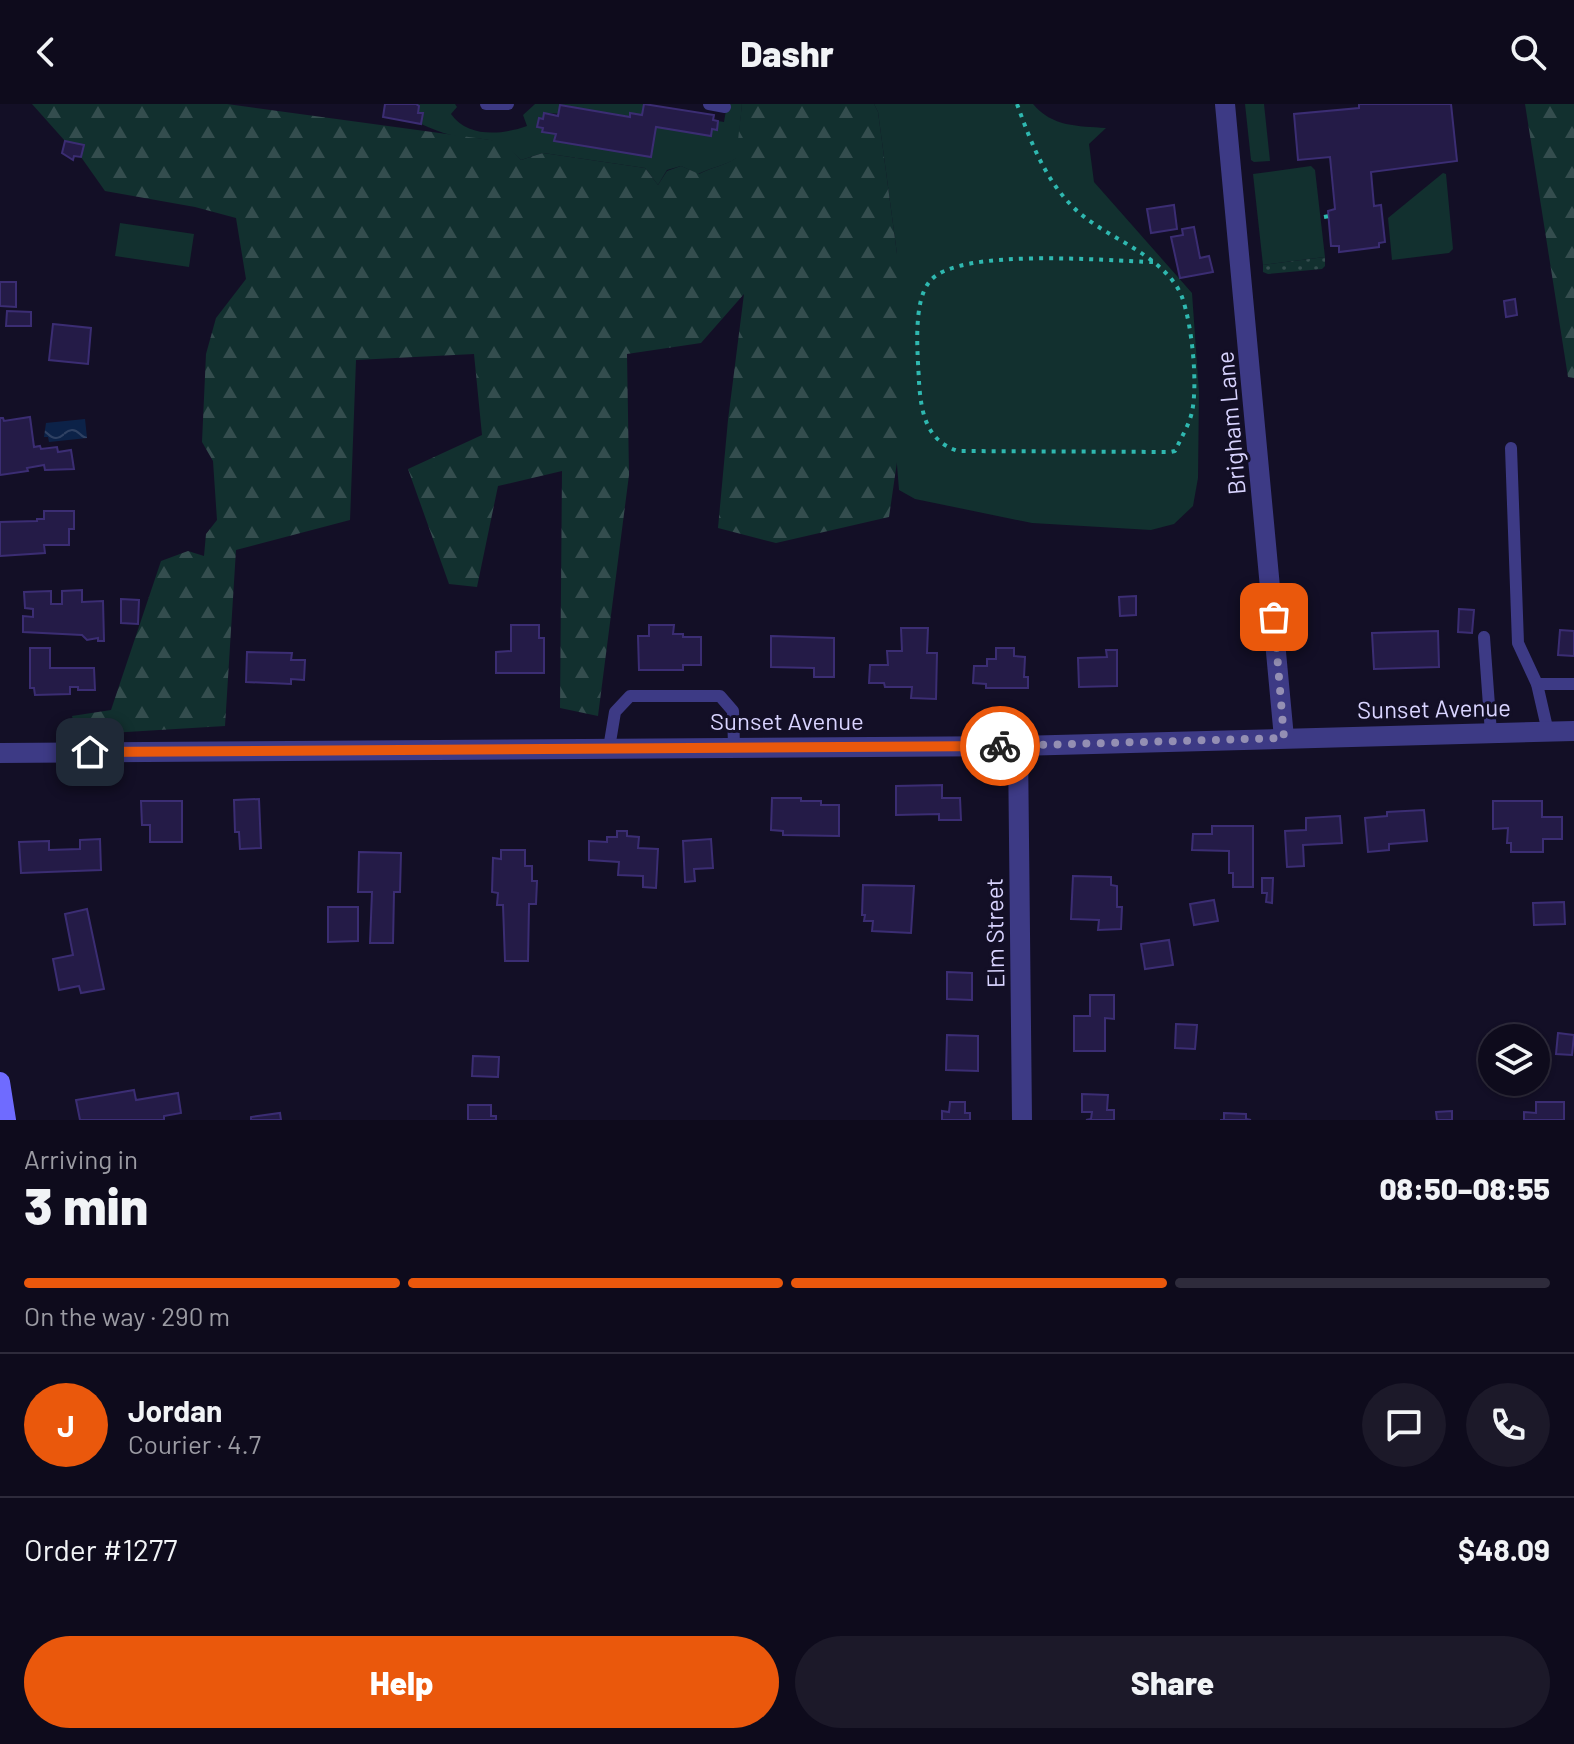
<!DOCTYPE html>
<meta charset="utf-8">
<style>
:root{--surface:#0e0b1c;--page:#1c1929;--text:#f1f3f6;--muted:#9b9ba3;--line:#2e2b3b;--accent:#ea580c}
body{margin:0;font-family:Barlow,sans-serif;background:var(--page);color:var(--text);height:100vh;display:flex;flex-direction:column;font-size:30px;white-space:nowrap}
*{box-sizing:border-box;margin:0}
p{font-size:26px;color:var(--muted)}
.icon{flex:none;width:44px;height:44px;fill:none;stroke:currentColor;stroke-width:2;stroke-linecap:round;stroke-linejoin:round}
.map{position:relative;height:1016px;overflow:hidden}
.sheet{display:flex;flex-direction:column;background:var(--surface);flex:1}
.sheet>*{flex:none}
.fabs{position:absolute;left:1478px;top:920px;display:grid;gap:16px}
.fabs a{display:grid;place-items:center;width:72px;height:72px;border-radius:50%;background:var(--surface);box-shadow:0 2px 6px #0004,0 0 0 2px var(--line);font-size:40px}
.pin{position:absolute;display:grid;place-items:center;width:68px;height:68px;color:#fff;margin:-34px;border-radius:16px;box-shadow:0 4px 12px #0006}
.courier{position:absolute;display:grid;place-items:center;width:80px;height:80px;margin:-40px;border:6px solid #ea580c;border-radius:50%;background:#fff;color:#222;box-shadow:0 2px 10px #0007}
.overview em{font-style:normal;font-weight:800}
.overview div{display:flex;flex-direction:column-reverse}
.overview{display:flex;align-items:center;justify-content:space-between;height:136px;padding:0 24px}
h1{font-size:52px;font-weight:800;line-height:60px}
.bar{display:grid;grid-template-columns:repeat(4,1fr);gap:12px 8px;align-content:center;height:96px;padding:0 24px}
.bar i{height:10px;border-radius:6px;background:var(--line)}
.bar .active{background:var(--accent)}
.bar p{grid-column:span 4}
.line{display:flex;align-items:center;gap:20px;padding:0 24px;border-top:2px solid var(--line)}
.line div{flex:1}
.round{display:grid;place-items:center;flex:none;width:84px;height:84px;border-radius:42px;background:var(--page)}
.cta{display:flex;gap:16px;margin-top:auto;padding:16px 24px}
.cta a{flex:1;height:92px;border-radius:48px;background:var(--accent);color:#fff;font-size:32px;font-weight:800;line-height:92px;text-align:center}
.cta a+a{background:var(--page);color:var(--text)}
header{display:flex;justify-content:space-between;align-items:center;height:104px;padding:0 24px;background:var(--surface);font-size:36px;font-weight:800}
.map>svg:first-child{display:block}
.green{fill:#12302f}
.forest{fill:url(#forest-firs)}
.garden{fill:url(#garden-dots)}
.water{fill:url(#water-waves)}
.building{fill:#241b47;stroke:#3b2d73;stroke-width:2}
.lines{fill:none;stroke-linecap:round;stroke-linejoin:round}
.path{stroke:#2fb8b0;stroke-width:4;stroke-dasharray:4 6;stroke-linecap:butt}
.service{stroke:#3d3a85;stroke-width:12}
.minor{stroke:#3d3a85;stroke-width:20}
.secondary{stroke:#6f6bff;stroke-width:20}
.done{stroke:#948fb3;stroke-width:8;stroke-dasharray:0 14.4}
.route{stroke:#ea580c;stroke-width:10}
.labels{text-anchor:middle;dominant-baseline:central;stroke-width:6;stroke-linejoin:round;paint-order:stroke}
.street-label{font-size:24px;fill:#d9d4ff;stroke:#130f26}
</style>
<header><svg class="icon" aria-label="back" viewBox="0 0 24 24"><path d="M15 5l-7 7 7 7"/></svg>Dashr<svg class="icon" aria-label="search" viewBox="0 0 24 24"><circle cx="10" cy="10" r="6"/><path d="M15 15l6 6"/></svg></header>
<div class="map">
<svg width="1574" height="1016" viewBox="0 0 1574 1016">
<defs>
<pattern id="forest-firs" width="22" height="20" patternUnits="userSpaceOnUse" patternTransform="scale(2)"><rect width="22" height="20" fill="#12302f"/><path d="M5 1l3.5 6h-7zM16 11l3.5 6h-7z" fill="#344d4e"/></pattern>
<pattern id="garden-dots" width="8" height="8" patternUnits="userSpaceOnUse" patternTransform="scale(2)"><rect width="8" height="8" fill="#12302f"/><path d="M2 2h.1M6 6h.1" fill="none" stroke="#344d4e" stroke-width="1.8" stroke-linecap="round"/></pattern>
<pattern id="water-waves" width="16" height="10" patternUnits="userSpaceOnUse" patternTransform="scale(2)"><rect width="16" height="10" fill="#0c2248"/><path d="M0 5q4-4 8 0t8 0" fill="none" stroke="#2f4163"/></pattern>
</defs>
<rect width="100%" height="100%" fill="#130f26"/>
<!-- green -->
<g class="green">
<path d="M416,0H455L457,3L451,10C468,34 502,31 527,22L523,11L535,0H644L642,11L631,9L630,13L544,9L543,15L539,14L537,23L543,24V28L556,30L555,37L651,53L656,23L711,32L712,25H717L718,17L724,18L727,0H742L737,54C724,62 712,63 698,70L681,62L667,66L658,81L645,64L543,49L521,56C496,29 484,38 451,31C441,29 431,24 421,20L423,10L418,9L419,2Z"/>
<path d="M874,0H1033C1052,23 1078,22 1106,24L1089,40L1094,78L1192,189L1199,288L1198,374L1193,402L1174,420L1151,426L1032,419L915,395L899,386L897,361V150L878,8Z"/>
<path d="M1245,0H1264L1270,57L1254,58L1251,56Z"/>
<path d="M1311,62L1315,66L1325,153L1263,161L1253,70Z"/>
<path d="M1443,69L1446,70L1453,145L1449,149L1392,156L1388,114Z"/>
<path d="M120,119L194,130L189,163L115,152Z"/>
</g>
<!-- forest -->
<g class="forest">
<path d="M32,0H227L498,37L508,42L521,56L543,49L645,64L658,81L667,67L681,62L699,70C712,63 724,62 736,54L742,0H874L878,8L897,150V358L889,413L776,439L718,424L728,316L744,190L701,239L627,250L629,371L598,612L560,604L562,367L498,382L477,483L449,480L408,365L482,331L474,250L356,256L350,416L236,446L225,622L77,631L72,612L111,606L161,457L188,447L204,452L206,430L217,416L213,357L202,338L206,250L216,214L246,175L236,114L195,103L105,87L81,53L84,41L65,37Z"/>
<path d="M1525,0H1574V274L1568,273Z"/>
</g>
<!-- garden -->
<path class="garden" d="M1325,153V162L1322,165L1268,170L1263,168V161Z"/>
<!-- water -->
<path class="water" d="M85,315L87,334L49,338L48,333H44L46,319Z"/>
<!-- building -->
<g class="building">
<path d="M385,0H416L419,2L418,9H423L421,20L383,13Z"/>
<path d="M644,0L714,11L713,16L718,17L717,26L712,25L711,32L656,23L651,53L554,37L556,30L542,28L543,24L537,23L539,14L543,15L544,9L558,12L560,1L630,13V9L642,11Z"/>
<path d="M1359,0H1451L1457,57L1371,68L1374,102L1381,101L1385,138L1379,139V143L1339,148V142H1331L1328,107L1335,105L1330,53L1298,56L1294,10L1359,4Z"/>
<path d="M65,37L84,41L81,53L74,52L73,56L62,49Z"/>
<path d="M1174,101L1177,125L1151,129L1147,105Z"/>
<path d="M1194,123L1200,154L1209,152L1213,168L1180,174L1171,133L1183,131L1182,125Z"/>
<path d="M0,178H16V203L0,202Z"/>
<path d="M1515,195L1517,211L1506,213L1504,197Z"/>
<path d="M7,207L31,208V222H6Z"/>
<path d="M53,220L91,224L88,260L49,256Z"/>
<path d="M30,313L34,343L40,342L41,345L57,343L58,348L71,346L74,365L45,366L44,361L27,364L28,367L0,371V314H3L4,317Z"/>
<path d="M44,407H74V425H69V441H44L45,449L0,452V418L37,417V415H44Z"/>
<path d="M82,486V498L103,497L104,537H98V534L87,536L82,531L23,528V512L33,513V505L25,504L24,488L51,487V500H62V487Z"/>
<path d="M1136,492V511L1120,512L1119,493Z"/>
<path d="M121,495L139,496L138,520L121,519Z"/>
<path d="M1459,505L1474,506L1472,529L1458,528Z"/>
<path d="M511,521H539V534H544V569H496V548L511,547Z"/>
<path d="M649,521H674L673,530H683V533H701V561H683V566H639L638,532H649Z"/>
<path d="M901,524H928L927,549H937L936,595L911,594L912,583H885L884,579H869L870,561H888L887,547H902Z"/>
<path d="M1560,526L1574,527V552L1558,551Z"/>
<path d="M1438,527L1439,563L1374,565L1372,529Z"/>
<path d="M771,532L834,534V573H814V564L771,563Z"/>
<path d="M30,544H50V564H94L95,586H78V583H70V590L35,591L34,584H30Z"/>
<path d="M996,544H1014V552L1025,553L1024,573H1028V584H986V580L973,579L974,562H987V555H996Z"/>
<path d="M1106,546H1117V582L1079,583L1078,554L1107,553Z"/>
<path d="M247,548L292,549L291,556H305L304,576L291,575V580L246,578Z"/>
<path d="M942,681V694H960L961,716H939V710L896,711V682Z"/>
<path d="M772,694H801V697H821V701H839V732L783,731V727L771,726Z"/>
<path d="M259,695L261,744L240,745L239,728H235L234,696Z"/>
<path d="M141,697H182V738H150V721H142Z"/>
<path d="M1493,697H1542V713H1562V735H1543V748H1511V739H1507L1508,724L1493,725Z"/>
<path d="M1424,706L1427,737L1389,740V746L1368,748L1365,714L1387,712V708Z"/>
<path d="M1340,712L1342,739L1303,741L1304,762L1287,763L1285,727L1306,726V714Z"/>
<path d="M1212,722H1253V783H1233V769H1229V747L1192,746L1193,730H1212Z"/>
<path d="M617,727H627V732L639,733L638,744L658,745L656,784L643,783V772L618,771L619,758L589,756V737L607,738V733H617Z"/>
<path d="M100,735L101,766L21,769L19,738L49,737V746L80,745V736Z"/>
<path d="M711,735L713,764L694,765L695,777L685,778L683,737Z"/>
<path d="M501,746H525V762H532V777H537L536,800H529L528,857H505L503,801H497L498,789L492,788L493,754L501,755Z"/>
<path d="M359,748L401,749L400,788H394L393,839H370L372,788H358Z"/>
<path d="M1073,772L1111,773V781L1117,782V803H1122L1121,825L1098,826L1099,816L1071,815Z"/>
<path d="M1262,774H1273L1272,799L1266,798L1267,789H1262Z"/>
<path d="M863,781L914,782L911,829L872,827L873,817H864L865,811H862Z"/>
<path d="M1214,796L1218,817L1194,821L1190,800Z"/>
<path d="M1564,798L1565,820L1534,821L1533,799Z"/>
<path d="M328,803H358V837L328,838Z"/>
<path d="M87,805L104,885L81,889L79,882L59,886L53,855L73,851L65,810Z"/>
<path d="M1169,836L1173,861L1145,865L1141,840Z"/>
<path d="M947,868L972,869V896L947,895Z"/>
<path d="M1090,891H1114V915L1105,914V947H1074V912H1090Z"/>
<path d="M1176,920L1197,921L1195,945L1175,944Z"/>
<path d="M1558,929L1574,931L1572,951L1556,950Z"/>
<path d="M947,931L978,932V967L946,966Z"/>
<path d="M473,952L499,953L498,973L472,972Z"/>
<path d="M134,986L136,996L178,989L181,1009L164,1012V1016H80L76,996Z"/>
<path d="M1082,990L1108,991L1107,1006H1114V1016H1086L1091,1015L1092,1008H1082Z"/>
<path d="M950,998H965V1009H970V1016H942V1007L949,1008Z"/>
<path d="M1536,998H1564V1016H1524V1008L1536,1009Z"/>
<path d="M468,1001H491V1012H496V1016H468Z"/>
<path d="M1452,1007V1016H1437L1436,1008Z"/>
<path d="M280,1009L281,1016H251V1013Z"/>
<path d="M1224,1009L1246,1010V1015L1251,1016H1220H1224Z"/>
</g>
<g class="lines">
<!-- path -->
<g class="path">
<path d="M1017,0C1030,36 1044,73 1071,101C1095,126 1130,138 1156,160C1167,169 1177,180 1182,193C1192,221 1198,279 1192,308C1189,321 1181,334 1175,347L1170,348L958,347C926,337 921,308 919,278C918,252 912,198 930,177C958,143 1108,157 1153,158"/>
<path d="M1324,113L1329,112"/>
</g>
<!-- service -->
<g class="service">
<path d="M486,0H508"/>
<path d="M709,0L725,3"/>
<path d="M1511,344L1518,539L1537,580L1548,628"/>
<path d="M1484,533L1491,629"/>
<path d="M1537,580H1574"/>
<path d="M609,644L615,608L630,592H720L733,607L734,642"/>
</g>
<!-- minor -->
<g class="minor">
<path d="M1225,0L1284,634"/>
<path d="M1018,642L1022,1016"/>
<path d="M0,649L1018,642L1574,627"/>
</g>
<!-- secondary -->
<path class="secondary" d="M0,978L6,1016"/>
</g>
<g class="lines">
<!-- done -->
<path class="done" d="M1000,642L1284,634L1274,513"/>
<!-- route -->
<path class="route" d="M90,648L1000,642"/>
</g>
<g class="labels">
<!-- street labels -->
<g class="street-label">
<text transform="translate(1230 319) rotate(-95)">Brigham Lane</text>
<text transform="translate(1434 604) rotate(-1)">Sunset Avenue</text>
<text x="787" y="616">Sunset Avenue</text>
<text transform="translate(994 829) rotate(-91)">Elm Street</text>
</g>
</g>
</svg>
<div class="fabs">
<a><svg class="icon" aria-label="layers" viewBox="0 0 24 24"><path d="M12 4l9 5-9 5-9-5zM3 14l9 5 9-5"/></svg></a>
</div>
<div class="pin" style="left:1274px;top:513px;background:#ea580c"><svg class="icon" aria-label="bag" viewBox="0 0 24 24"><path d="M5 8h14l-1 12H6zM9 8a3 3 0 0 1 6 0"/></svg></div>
<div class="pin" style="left:90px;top:648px;background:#1f2937"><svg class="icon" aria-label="home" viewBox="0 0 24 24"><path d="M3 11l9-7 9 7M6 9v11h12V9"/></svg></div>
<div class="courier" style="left:1000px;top:642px"><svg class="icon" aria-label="bike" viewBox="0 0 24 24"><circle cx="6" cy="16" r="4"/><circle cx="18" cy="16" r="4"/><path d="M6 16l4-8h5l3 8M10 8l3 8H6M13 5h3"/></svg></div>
</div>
<section class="sheet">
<div class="overview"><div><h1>3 min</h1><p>Arriving in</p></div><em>08:50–08:55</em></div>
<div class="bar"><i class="active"></i><i class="active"></i><i class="active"></i><i></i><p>On the way · 290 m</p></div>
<div class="line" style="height:144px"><b class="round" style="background:var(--accent);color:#fff">J</b><div><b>Jordan</b><p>Courier · 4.7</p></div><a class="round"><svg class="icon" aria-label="chat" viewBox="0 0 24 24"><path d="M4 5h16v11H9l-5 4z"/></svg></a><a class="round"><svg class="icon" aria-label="phone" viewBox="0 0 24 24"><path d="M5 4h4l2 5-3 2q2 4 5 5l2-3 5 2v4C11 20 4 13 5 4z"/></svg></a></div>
<div class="line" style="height:104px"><div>Order #1277</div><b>$48.09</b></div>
<div class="cta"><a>Help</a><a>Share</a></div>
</section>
